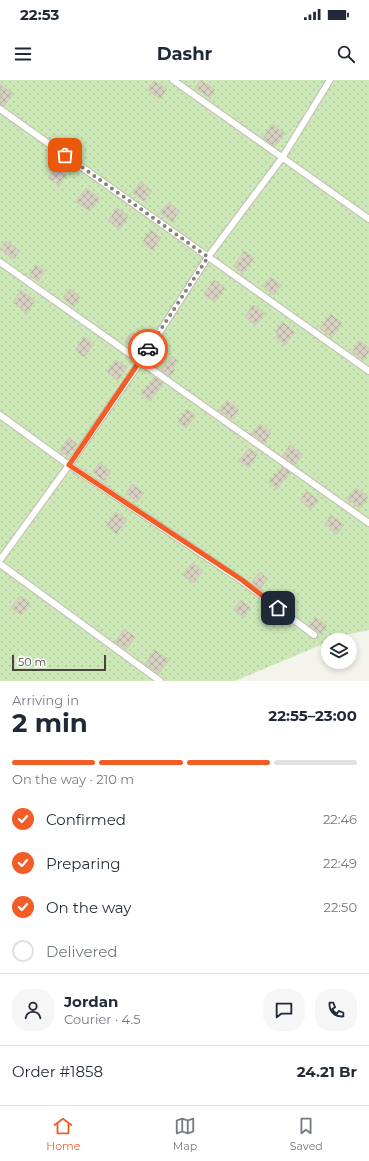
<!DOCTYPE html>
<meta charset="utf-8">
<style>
:root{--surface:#fff;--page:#f6f6f7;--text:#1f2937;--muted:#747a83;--line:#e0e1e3;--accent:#f35d25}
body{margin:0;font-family:Montserrat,sans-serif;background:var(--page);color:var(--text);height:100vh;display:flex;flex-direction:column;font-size:15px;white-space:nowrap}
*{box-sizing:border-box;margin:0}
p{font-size:13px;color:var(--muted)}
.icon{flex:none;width:22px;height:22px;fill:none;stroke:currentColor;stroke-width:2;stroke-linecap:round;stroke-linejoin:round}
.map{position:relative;height:601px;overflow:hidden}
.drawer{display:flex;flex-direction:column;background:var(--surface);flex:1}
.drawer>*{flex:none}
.controls{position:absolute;left:321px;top:553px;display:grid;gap:8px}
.controls a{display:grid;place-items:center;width:36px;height:36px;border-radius:50%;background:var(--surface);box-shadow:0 2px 6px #0003;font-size:20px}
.scale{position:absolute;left:12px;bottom:10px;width:94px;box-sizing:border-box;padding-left:4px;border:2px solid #4a4539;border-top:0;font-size:11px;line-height:14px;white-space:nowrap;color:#4a4539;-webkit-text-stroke:3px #fff;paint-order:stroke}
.pin{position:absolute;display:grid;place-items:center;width:34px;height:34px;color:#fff;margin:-17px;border-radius:8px;box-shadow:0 2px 6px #0006}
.courier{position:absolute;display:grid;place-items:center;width:40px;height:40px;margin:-20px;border:3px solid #f35d25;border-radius:50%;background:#fff;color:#222;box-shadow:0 1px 5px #0007}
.head em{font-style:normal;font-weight:700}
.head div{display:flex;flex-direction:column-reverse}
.head{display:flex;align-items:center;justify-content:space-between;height:68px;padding:0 12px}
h1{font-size:26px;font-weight:700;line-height:30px}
.bar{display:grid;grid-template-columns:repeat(4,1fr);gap:6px 4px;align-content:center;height:48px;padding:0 12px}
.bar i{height:5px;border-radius:3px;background:var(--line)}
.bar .current{background:var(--accent)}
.bar p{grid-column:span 4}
.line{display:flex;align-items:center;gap:10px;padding:0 12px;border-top:1px solid var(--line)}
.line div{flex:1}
.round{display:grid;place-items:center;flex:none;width:42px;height:42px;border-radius:16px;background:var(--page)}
ol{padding:0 12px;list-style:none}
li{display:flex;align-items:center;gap:12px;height:44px}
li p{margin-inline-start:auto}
li .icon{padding:4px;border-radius:50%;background:var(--accent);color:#fff;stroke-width:4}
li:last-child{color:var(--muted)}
li i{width:22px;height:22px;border:2px solid var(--line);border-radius:50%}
.status{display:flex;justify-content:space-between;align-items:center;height:28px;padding:0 20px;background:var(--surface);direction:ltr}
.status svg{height:11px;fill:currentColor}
header{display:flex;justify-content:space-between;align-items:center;height:52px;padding:0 12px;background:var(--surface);font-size:18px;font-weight:700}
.menu{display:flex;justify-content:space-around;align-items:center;height:56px;border-top:1px solid var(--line);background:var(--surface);font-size:11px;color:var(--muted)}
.menu a{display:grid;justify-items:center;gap:2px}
.menu .current{color:var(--accent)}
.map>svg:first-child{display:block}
.grass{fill:url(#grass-dots)}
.building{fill:url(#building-cross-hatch);stroke:#d1cab5}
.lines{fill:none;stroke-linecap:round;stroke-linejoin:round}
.lane-casing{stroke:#c1bdae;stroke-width:8}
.lane{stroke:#fff;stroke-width:6}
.done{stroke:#868278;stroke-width:4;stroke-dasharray:0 7.2}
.route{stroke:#f35d25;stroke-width:5}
</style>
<div class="status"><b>22:53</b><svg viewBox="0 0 49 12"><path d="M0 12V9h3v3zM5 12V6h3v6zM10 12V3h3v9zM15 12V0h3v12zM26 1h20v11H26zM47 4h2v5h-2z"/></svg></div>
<header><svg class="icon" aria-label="menu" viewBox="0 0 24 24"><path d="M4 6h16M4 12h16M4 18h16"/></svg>Dashr<svg class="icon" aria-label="search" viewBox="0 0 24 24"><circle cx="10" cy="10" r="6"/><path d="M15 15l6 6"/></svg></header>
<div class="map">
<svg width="369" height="601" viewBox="0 0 369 601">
<defs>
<pattern id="grass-dots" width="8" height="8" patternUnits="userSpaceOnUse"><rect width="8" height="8" fill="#cce8b7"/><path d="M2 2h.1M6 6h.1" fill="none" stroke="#b1c89e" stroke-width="1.8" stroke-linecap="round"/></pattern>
<pattern id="building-cross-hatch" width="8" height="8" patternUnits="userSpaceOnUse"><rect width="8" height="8" fill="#d7d1c1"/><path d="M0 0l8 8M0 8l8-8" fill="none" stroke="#b0ab9e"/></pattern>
</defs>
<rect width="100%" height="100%" fill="#f5f4ec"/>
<!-- grass -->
<path class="grass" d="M0,0H369V550L346,555L333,560H328V562L235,601H0Z"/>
<!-- building -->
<g class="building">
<path d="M201,0L215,10L210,18L195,8Z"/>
<path d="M154,1L167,9L160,19L148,10Z"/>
<path d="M0,4L13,14L4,26L0,25Z"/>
<path d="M272,44L285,53L275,67L263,58Z"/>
<path d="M56,87L67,94L59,105L48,98Z"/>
<path d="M141,102L152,111L144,121L133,113Z"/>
<path d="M86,108L99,118L90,131L76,122Z"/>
<path d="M168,123L180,131L172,142L160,133Z"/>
<path d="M117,128L128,136L120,149L108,141Z"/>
<path d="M151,150L161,158L152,170L142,162Z"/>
<path d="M6,161L20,171L14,179L0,169Z"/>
<path d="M244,171L254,178L243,193L234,186Z"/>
<path d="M36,185L45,191L38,201L29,195Z"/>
<path d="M270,197L281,205L274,215L263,206Z"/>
<path d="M214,200L225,208L215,222L204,214Z"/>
<path d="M70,209L80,217L73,226L63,218Z"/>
<path d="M21,210L35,221L26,233L13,222Z"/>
<path d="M253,225L265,234L256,245L245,237Z"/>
<path d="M331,234L342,243L332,257L320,248Z"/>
<path d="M283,242L295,252L285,265L276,257L278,254L275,252Z"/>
<path d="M131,253L142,260L136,268L125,261Z"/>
<path d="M84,257L94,264L84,277L75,270Z"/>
<path d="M360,261L369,268V272L363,280L352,272Z"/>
<path d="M172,276L178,281L173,288L175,290L170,297L161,290Z"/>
<path d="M116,280L127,288L118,300L107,292Z"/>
<path d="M155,297L163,303L150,321L141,314Z"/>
<path d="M227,320L239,330L230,339L219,330Z"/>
<path d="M187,329L195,335L186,348L178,342Z"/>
<path d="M260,344L271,353L264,363L251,354Z"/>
<path d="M69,358L77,364L67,376L60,370Z"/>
<path d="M290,365L303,375L295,385L282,376Z"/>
<path d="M249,368L258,374L248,387L239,381Z"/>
<path d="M99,383L111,392L104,401L93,392Z"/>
<path d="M282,387L290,392L277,409L269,402Z"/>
<path d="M132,404L144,413L137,422L126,413Z"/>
<path d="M356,408L368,417L360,428L347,419Z"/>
<path d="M307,411L318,420L311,429L300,420Z"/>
<path d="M116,432L127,440L116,454L106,446Z"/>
<path d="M331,435L344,445L337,454L325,444Z"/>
<path d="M192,483L203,491L194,503L183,495Z"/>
<path d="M260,492L268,499L260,509L252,502Z"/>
<path d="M20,516L30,523L21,535L11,528Z"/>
<path d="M241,520L250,527L244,537L234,530Z"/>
<path d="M316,537L327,546L321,554L309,546Z"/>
<path d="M124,549L135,557L126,570L115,562Z"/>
<path d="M155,570L169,580L158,594L145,584Z"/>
</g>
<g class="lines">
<defs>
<g id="lane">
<path d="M173,0L369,139"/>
<path d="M0,29L369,291"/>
<path d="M0,182L369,443"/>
<path d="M0,335L69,385L242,501L314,555"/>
<path d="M0,480L69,385L141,281L208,177L282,78L330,0"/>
<path d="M0,484L160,601"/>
</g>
</defs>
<!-- lane casing -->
<use href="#lane" class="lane-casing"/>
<!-- lane -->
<use href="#lane" class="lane"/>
</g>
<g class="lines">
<!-- done -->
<path class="done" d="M65,75L208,177L148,269"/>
<!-- route -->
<path class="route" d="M148,269L69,385L242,500L278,528"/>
</g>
</svg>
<div class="controls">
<a><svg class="icon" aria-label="layers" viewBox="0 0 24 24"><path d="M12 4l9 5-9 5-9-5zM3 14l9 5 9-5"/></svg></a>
</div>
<div class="scale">50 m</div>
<div class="pin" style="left:65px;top:75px;background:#ea580c"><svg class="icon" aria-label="bag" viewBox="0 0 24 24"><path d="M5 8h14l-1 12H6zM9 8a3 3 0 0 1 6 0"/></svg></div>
<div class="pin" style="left:278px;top:528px;background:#1f2937"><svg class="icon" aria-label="home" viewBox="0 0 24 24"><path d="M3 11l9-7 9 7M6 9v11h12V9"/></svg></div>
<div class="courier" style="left:148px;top:269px"><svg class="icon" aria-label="car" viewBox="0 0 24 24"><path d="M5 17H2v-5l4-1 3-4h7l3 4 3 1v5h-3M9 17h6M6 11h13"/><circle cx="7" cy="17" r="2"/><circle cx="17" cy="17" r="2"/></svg></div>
</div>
<section class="drawer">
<div class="head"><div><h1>2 min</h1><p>Arriving in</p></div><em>22:55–23:00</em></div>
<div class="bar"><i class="current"></i><i class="current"></i><i class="current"></i><i></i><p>On the way · 210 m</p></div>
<ol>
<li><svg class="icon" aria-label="check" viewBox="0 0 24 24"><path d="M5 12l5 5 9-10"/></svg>Confirmed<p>22:46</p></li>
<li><svg class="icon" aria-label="check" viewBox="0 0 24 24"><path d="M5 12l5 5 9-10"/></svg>Preparing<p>22:49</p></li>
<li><svg class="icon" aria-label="check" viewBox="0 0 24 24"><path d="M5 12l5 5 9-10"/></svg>On the way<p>22:50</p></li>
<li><i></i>Delivered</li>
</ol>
<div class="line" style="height:72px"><a class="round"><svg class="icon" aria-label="person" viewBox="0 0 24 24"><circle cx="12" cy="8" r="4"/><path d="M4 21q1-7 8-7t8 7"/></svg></a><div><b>Jordan</b><p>Courier · 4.5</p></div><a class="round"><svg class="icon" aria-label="chat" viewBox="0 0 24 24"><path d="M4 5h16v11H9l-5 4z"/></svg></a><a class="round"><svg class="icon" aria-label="phone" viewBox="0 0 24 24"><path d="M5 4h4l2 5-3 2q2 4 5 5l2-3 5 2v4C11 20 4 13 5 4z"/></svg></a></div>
<div class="line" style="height:52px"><div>Order #1858</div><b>24.21 Br</b></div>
</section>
<nav class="menu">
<a class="current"><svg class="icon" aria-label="home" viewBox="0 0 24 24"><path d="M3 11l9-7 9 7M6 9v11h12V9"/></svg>Home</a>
<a><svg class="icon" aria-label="map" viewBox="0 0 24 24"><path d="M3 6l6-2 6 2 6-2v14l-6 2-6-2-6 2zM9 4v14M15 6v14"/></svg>Map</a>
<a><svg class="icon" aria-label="saved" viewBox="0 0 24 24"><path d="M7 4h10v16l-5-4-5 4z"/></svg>Saved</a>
</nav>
